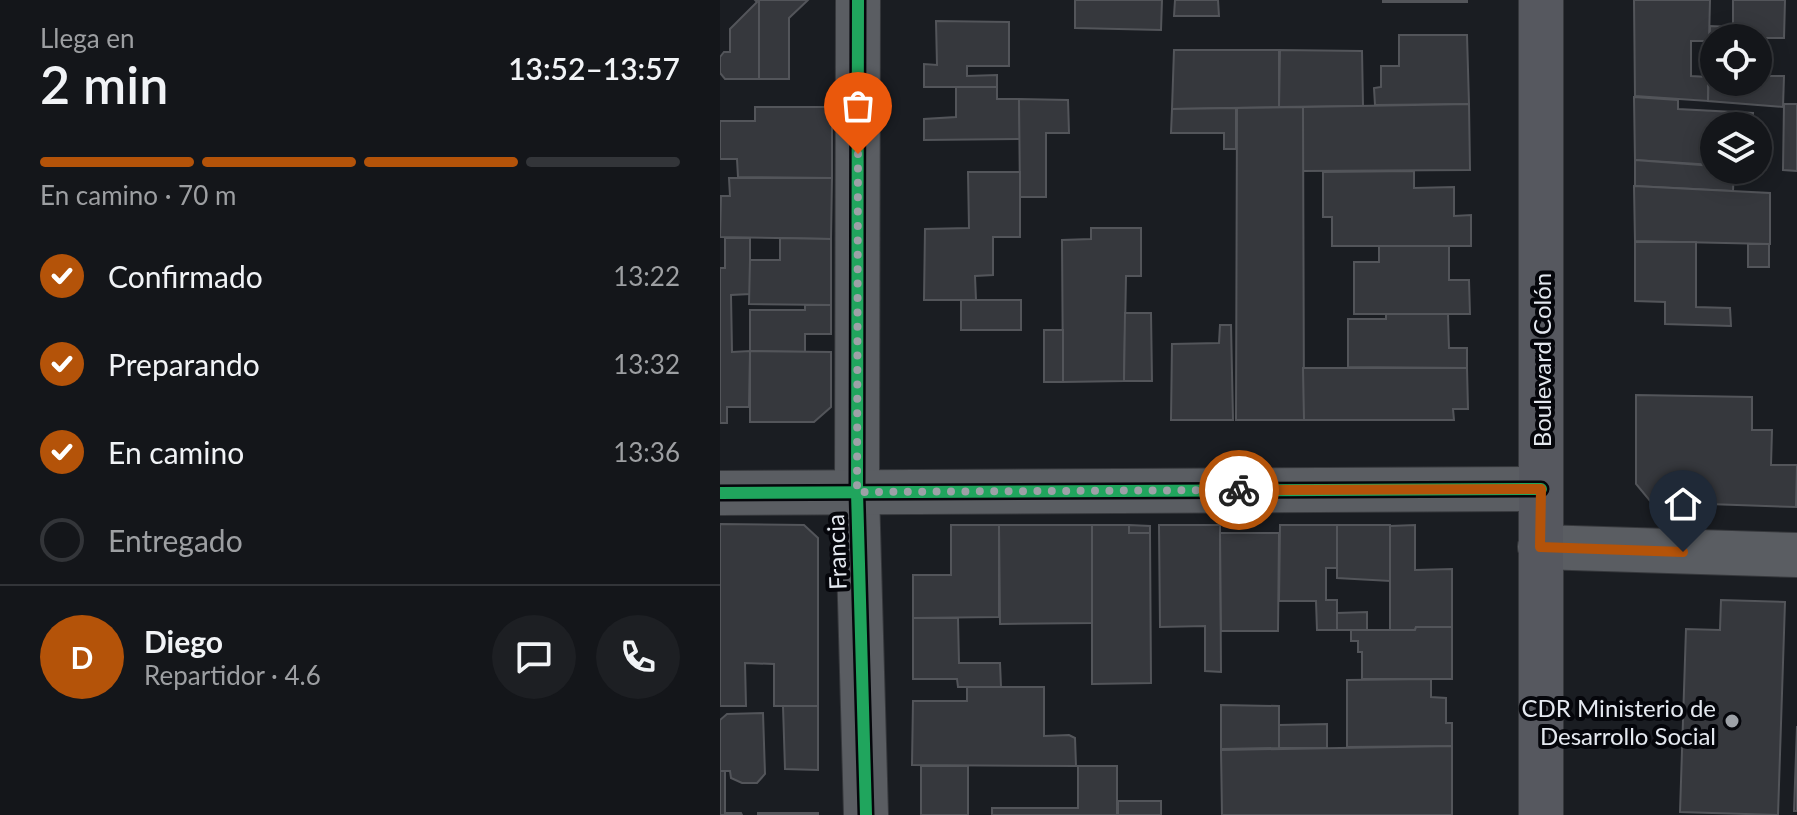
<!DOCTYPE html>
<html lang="es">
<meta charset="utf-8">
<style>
:root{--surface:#14161a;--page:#1d1f23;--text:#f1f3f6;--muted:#9d9fa2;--line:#333539;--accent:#b45309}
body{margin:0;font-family:Lato,sans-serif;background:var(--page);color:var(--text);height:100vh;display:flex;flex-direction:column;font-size:30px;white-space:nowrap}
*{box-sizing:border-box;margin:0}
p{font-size:26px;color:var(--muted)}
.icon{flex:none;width:44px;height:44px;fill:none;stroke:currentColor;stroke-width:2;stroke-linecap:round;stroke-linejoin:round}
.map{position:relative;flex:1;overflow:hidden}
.drawer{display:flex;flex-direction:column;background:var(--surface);width:720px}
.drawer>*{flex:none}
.controls{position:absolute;left:980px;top:24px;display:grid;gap:16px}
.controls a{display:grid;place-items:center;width:72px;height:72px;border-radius:50%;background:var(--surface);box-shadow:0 4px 20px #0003,0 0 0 2px var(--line);font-size:40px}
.pin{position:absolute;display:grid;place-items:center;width:68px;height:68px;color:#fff;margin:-82px -34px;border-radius:50% 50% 50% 0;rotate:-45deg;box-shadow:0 0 8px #0007}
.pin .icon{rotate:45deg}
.courier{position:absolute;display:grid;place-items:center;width:80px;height:80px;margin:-40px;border:6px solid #b45309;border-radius:50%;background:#fff;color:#222;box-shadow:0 2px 10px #0007}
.summary em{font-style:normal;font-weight:600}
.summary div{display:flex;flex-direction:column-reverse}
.summary{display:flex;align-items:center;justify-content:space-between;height:136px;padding:0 40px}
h1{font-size:52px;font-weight:600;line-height:60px}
.bar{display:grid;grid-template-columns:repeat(4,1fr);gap:12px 8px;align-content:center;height:96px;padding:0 40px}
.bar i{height:10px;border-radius:6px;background:var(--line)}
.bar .selected{background:var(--accent)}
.bar p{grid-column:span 4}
.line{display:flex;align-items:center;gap:20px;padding:0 40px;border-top:2px solid var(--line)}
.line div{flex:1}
.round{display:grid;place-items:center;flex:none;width:84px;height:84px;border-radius:42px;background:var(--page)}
ol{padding:0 40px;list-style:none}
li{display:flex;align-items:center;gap:24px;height:88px}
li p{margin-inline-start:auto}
li .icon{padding:8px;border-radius:50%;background:var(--accent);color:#fff;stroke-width:4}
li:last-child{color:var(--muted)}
li i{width:44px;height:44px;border:4px solid var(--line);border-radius:50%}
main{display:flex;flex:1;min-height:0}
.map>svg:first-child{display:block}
.building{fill:#36383d;stroke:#53555a;stroke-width:2}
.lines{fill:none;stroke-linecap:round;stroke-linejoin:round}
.minor-casing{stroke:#36383c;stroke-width:46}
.major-casing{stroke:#36383c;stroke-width:46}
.minor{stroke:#5a5d62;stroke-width:44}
.major{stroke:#56585f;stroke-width:44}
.cycleway-casing{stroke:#05060b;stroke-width:17}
.cycleway{stroke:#20a55d;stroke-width:12}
.done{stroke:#9da1a7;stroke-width:8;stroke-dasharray:0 14.4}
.route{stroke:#b45309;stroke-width:10}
.poi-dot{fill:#9da1a7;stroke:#05060b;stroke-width:3}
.labels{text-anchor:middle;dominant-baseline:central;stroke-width:8;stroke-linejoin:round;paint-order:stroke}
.street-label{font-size:24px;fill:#e4e8ef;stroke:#05060b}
.poi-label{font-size:24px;fill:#e4e8ef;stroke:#05060b;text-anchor:end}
</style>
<main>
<section class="drawer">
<div class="summary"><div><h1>2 min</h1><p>Llega en</p></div><em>13:52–13:57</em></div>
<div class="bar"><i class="selected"></i><i class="selected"></i><i class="selected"></i><i></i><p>En camino · 70 m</p></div>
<ol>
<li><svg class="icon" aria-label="check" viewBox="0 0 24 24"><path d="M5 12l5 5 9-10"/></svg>Confirmado<p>13:22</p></li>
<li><svg class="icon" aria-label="check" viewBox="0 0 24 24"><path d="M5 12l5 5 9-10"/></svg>Preparando<p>13:32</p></li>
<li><svg class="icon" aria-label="check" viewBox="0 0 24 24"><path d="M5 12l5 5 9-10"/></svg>En camino<p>13:36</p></li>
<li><i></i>Entregado</li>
</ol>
<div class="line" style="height:144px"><b class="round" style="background:var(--accent);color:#fff">D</b><div><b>Diego</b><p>Repartidor · 4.6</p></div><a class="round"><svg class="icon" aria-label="chat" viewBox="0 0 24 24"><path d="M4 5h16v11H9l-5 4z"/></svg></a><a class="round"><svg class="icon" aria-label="phone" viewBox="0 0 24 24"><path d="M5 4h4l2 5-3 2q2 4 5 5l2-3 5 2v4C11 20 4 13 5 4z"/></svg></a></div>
</section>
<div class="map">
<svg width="1077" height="815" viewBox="0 0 1077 815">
<rect width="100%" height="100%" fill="#1a1d22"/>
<!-- building -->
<g class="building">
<path d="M35,0H39V79H5L0,73V57L4,52H10V29L37,2Z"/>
<path d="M39,0H88L69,18V79H39Z"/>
<path d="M355,0H442L441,30L355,28Z"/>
<path d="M455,0H498L499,16H454Z"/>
<rect x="663" y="0" width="84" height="2"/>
<path d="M914,0H990L989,41H971V76L988,77V101L915,96Z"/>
<path d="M1013,0H1065L1064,38H994V82H1038V76H1064L1063,107L988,101L990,26L1013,27Z"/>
<path d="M216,21L289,22V66H247V76L277,75V87H204V64L217,65Z"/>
<path d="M679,35H747L749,104L655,105L654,88L661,87V66H679Z"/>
<path d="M454,50H559V107L452,109Z"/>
<path d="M560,50L642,51L643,106L559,107Z"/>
<path d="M236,87H277V99H299L300,139L204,140V119L236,117Z"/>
<path d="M914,97L958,100V109L1033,113L1032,126H994V165L915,160Z"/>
<path d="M299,99L348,100L349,133H326V197H300Z"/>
<path d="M749,104L750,170L583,171V107Z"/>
<path d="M1064,104H1077V171L1063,170Z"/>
<path d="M35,107H112V178L18,177L17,159H0V121H35Z"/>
<path d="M583,107L584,420H516L517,108Z"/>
<path d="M516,108V149H504V133H451L452,109Z"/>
<path d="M1038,148H1046V169L1038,168Z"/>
<path d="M915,160L994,166V170H1014L1013,191L915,186Z"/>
<path d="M694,171V188L734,187V216L751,215V246H612V217H603V172Z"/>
<path d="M248,172H300V237H273V275L255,276L256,300H204L205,229L249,228Z"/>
<path d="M9,178H112L111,239L0,237L1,196H10Z"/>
<path d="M914,186L1050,193V244L915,241Z"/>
<path d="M371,228H421V276H406L404,381L343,382L342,240L371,239Z"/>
<path d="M5,238H30V294L11,295L12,352L30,351L29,407H7V423H0V268H5Z"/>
<path d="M60,238L111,239V305L29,304L30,260H60Z"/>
<path d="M915,242H976V307L1010,308L1011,326L945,324V302L915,301Z"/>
<rect x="1028" y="244" width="21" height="23"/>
<path d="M659,246H729V280H749L750,314H634V262H659Z"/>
<rect x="241" y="300" width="60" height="30"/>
<path d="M85,305H111V334H85V352L30,351V310H85Z"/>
<path d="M405,313H431L432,381H404Z"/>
<path d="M666,314H728L729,348H747V368L628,367V319H666Z"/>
<path d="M500,325H511L513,420H451L452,344L499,343Z"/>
<rect x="324" y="330" width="19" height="52"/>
<path d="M30,351L111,352V407L94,422H30Z"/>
<path d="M583,368H747L748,409H733L734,420H584Z"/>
<path d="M916,395L1032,397V430H1052L1051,465H1077L1076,507L931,502L916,484Z"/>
<path d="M0,524L84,525L98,538V706H54V664L25,663L26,706H0Z"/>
<path d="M231,525H279V617L193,618V575H231Z"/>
<path d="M279,525H372V623L280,624Z"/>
<path d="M372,525H409V533H430L431,683L372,684Z"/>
<path d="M409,525L430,526V533H409Z"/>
<path d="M439,525H500L501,672L485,671V626L440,627Z"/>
<path d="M560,525H617V568H606V600H617V630H597L596,601H559Z"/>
<path d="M617,525H670V581L617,578Z"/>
<path d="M695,525V570L732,569V627H696L695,630L670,631V526Z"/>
<path d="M500,533H559L558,631H501Z"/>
<path d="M1001,600L1065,602L1058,815L960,812L966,629L1000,630Z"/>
<path d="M647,612V630H617V613Z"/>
<path d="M193,618H238L239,663H280L281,687H238L237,679H193Z"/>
<path d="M696,627H732V679H642V652H638V641H631V630H695Z"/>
<path d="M711,679V697L726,698V723H732V746L627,747V680Z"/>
<path d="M247,687H324V736L349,735L355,738L356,766L192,765L193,701H247Z"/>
<path d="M501,705L559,706V748L501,749Z"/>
<path d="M63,706H98V770L65,769Z"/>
<path d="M43,713L45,774L37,783H22L11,778L10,771H0V720L7,714Z"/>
<path d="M607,724V748H559V725Z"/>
<path d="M1077,726V811H1074Z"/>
<path d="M732,746V815H502L501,750Z"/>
<rect x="201" y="766" width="47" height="49"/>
<path d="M358,766H397V815H272V808H358Z"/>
<path d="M0,771H5V813H21L22,815H0Z"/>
<rect x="398" y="801" width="43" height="14"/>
<rect x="38" y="813" width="60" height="2"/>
</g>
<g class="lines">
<defs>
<g id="minor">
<path d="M138,0L137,492L146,815"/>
<path d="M0,493L821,489"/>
<path d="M820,547L1077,555"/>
</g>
<path id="major" d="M821,815V0"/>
</defs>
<!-- minor casing -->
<use href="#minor" class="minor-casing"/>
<!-- major casing -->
<use href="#major" class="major-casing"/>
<!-- minor -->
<use href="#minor" class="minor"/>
<!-- major -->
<use href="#major" class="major"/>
<defs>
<g id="cycleway">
<path d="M138,0L137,492L146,815"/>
<path d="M0,493L821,489"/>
</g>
</defs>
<!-- cycleway casing -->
<use href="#cycleway" class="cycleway-casing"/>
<!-- cycleway -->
<use href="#cycleway" class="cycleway"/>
</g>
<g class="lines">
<!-- done -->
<path class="done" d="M138,154L137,492L519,490"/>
<!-- route -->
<path class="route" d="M519,490L821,489L820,547L963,552"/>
</g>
<!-- markers -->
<circle class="poi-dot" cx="1012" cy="721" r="8"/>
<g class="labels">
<!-- street labels -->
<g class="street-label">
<text transform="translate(821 360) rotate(-90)">Boulevard Colón</text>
<text transform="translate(116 552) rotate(-92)">Francia</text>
</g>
<!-- poi labels -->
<g class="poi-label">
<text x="996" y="707">CDR Ministerio de<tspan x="996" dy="28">Desarrollo Social</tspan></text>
</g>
</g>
</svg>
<div class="controls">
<a><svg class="icon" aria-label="locate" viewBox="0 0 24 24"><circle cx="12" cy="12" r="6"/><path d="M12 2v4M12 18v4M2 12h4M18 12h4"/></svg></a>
<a><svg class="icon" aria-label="layers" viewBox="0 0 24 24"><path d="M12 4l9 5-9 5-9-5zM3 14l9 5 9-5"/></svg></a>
</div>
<div class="pin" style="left:138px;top:154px;background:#ea580c"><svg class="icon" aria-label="bag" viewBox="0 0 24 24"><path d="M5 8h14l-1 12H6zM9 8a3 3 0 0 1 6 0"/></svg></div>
<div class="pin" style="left:963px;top:552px;background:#1f2937"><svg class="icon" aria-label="home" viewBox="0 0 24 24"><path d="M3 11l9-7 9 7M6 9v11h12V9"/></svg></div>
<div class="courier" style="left:519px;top:490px"><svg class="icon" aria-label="bike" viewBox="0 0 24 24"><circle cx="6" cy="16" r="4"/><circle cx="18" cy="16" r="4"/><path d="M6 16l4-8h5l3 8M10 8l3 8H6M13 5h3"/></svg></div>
</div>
</main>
